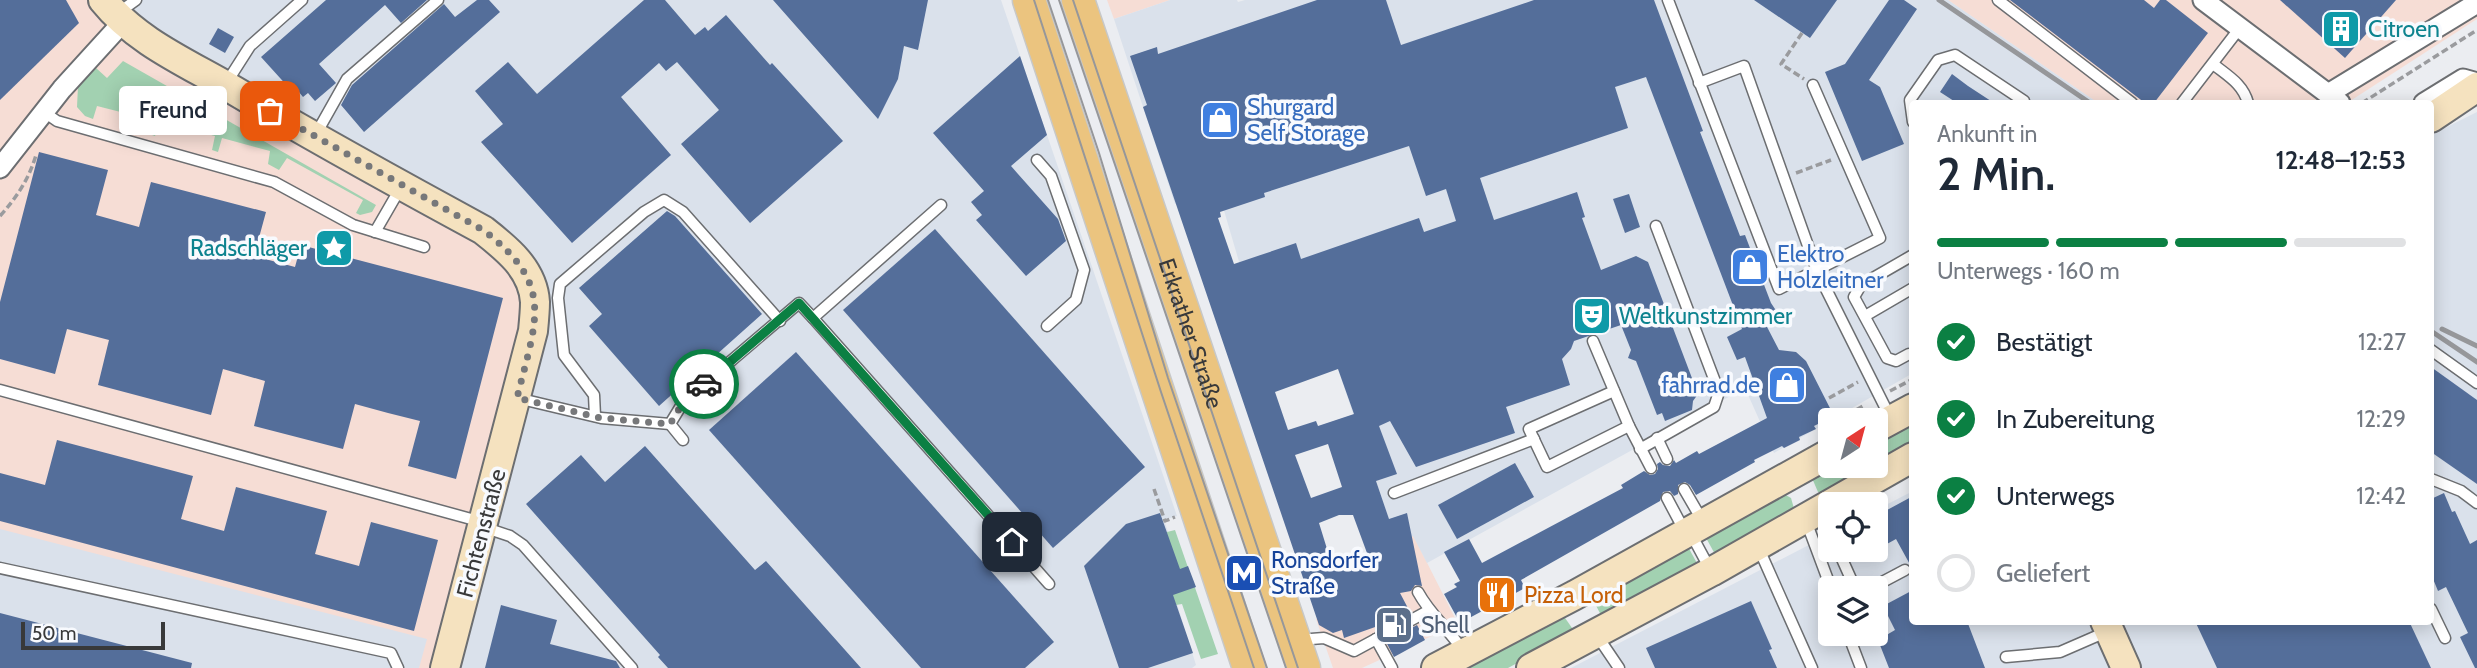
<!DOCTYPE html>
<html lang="de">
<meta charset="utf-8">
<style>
:root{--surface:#fff;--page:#f2f2f3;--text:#1f2937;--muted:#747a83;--line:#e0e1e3;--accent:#0b8043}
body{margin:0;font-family:Cabin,sans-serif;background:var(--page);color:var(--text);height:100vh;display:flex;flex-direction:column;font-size:26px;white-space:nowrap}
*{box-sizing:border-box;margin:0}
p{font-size:23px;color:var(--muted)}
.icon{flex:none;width:38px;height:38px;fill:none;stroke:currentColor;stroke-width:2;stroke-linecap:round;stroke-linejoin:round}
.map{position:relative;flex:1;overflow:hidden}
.drawer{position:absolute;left:1909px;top:100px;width:525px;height:525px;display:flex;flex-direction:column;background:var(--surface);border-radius:7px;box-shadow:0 4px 18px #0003}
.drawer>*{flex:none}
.needle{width:46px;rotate:36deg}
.fabs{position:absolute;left:1818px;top:408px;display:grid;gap:14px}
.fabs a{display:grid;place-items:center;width:70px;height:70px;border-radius:7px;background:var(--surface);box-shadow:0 4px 18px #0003;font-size:35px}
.scale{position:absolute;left:21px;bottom:18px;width:144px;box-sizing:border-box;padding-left:7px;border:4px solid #38393a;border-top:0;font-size:19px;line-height:24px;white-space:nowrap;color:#38393a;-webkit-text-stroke:5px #f8fafe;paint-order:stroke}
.pin{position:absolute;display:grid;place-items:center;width:60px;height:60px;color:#fff;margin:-30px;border-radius:14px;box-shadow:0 4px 10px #0006}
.courier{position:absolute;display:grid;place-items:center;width:70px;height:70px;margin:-35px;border:5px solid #0b8043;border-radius:50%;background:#fff;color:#222;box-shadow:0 2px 9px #0007}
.bubble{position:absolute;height:49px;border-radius:7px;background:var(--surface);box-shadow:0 4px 18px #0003;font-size:23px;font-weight:600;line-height:49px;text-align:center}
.head em{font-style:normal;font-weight:600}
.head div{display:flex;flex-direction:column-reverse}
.head{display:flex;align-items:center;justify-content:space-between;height:119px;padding:0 28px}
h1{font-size:46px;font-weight:600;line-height:52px}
.bar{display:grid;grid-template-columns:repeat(4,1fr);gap:10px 7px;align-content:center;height:84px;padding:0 28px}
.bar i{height:9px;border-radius:5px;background:var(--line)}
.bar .active{background:var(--accent)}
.bar p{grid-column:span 4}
ol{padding:0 28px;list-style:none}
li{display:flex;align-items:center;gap:21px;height:77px}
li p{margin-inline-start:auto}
li .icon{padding:7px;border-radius:50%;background:var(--accent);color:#fff;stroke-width:4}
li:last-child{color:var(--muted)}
li i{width:38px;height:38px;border:4px solid var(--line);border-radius:50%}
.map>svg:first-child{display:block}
.commercial{fill:#f6ddd5}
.built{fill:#dae1eb;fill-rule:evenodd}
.green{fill:#a2d1b1}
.building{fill:#546e9a;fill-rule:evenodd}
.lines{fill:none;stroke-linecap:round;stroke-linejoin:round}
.lane-casing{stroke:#6c6e71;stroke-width:13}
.street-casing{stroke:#6c6e71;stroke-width:23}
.secondary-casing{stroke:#6c6e71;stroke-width:32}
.primary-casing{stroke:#c7c8c8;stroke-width:35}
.path{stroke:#9a9b9e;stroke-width:3.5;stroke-dasharray:7 3.5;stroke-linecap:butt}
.lane{stroke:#fff;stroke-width:10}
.street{stroke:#fff;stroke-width:19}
.secondary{stroke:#f5e2bf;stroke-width:28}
.primary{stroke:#ebc47f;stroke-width:32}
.tram{stroke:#96979a;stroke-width:2}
.rail{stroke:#96979a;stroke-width:5}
.done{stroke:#77787a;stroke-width:7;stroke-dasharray:0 12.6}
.route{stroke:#0b8043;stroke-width:9}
.labels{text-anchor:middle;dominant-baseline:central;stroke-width:7;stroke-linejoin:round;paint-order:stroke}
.culture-label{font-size:23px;fill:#0d838f;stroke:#f8fafe;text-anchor:start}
.shop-label{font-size:23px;fill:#366cbe;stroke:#f8fafe;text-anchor:start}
.street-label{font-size:23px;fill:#38393a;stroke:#f8fafe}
.transit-label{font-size:23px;fill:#164399;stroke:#f8fafe;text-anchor:start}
.food-label{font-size:23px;fill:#c56008;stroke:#f8fafe;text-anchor:start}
.service-label{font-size:23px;fill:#4e5e75;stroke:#f8fafe;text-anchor:start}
</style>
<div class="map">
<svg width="2477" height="668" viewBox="0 0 2477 668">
<rect width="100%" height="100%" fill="#ebedf1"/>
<!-- commercial -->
<g class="commercial">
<path d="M0,0H94L510,256L530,322L441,668H0Z"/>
<path d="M1107,0H1170L1114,19Z"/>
<path d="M1948,0H2477V19L2347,103H2098Z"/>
<path d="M1413,535L1458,624L1362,668H1333L1316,619L1407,589L1397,543Z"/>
</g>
<!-- built -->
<g class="built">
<path d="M119,0H1001L1177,516L1164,520L1177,558L1164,562L1196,665L1192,668H455L547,336L543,287L520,246L215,70L136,18Z"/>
<path d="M1170,0H1237L1238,2L1245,0H1948L2098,103H1913V373L1774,453L1745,388L1427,563L1413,536L1397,543L1324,328L1264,347L1218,190L1175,204L1114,19Z"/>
<path d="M2477,112V668H1571L1830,534V550H1876V510L1913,491V621H2431V135ZM1830,588H1876V634H1830Z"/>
<path d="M0,529L427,639L419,668H0Z"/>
</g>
<!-- green -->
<g class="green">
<path d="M123,61L376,205L372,212L360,215L356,213L363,200L287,158L279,170L268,164L270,151L222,138L218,152L212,150L215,136L160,122L155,136L149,134L152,120L97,106L93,119L85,116L77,107L78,86L96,68L107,78Z"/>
<path d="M1913,422V447L1827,493L1818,492L1812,478L1833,466H1876V442Z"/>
<path d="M1784,494L1791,498L1795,512L1716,556L1705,536Z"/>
<path d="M1175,530L1218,654L1201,659L1182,604L1176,605L1161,561L1167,532Z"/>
<path d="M1687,545L1698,565L1602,617L1592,598Z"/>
<path d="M1563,615L1572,628L1573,633L1508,668H1461Z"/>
</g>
<!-- building -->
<g class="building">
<path d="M0,0H66L79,23L0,100Z"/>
<path d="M326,0H427L401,23L385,5L319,64L336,83L315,101L308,93L303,97L294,86L290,89L261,57Z"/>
<path d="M477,0H489L500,12L364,132L341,105L352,85L444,4L455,17Z"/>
<path d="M644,0H665L695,35L705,27L708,31L726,15L770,65L772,63L843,141L750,223L681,144L719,110L677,62L666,71L659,63L621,97L671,155L572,243L481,142L503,124L475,91L508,62L537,94Z"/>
<path d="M773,0H928L918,50L904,46L898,79L878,119Z"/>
<path d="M1317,0H1386L1401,45L1534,0H1654L1703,131L1700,132L1740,236L1745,235L1771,303L1781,318L1766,325L1779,350L1796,352L1806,361L1834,416L1814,426L1816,429L1799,437L1800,440L1784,448L1782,446L1754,460L1755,462L1696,495L1690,485L1685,482L1678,485V494L1674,496L1670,491L1663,492L1660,501L1521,580L1525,588L1460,623L1444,594L1457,587L1454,584L1460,581L1444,552L1469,539L1482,563L1623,488L1621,485L1644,471L1650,475L1655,474L1658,469L1657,464L1660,462L1663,465L1670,466L1674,460L1676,463L1697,451L1699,454L1767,418L1745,357L1737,360L1727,337L1742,329L1646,77L1615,87L1628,128L1480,178L1494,220L1577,192L1585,217L1582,218L1601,270L1636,256L1648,262L1698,394L1693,401L1692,410L1665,421L1662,413L1657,415L1636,361L1628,358L1631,350L1621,325L1574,341L1571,349L1562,359L1570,385L1506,407L1515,433L1416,467L1390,421L1379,426L1397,474L1376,481L1389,519L1407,513L1422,586L1415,585L1411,591L1400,593L1410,612L1379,629L1378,626L1344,638L1342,630L1333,633L1319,625L1143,107L1147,105L1130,56L1157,47L1158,54ZM1409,146L1426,196L1446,189L1456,221L1424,232L1419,218L1301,259L1296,243L1234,264L1218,218L1221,217L1220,212L1265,197L1264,193ZM1338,369L1354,414L1318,426L1316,421L1288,430L1275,392ZM1328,444L1342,487L1311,498L1295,455ZM1339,515H1353L1367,553L1332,565L1319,523Z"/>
<path d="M1754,0H1837L1810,38Z"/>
<path d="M1889,0H1904L1917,9L1869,80L1880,87L1904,144L1862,161L1825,72L1845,64Z"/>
<path d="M2010,0H2144L2154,8L2160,0H2166L2208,33L2154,103H2145Z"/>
<path d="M2280,0H2396L2345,58Z"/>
<path d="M218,28L234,37L225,53L209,44Z"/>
<path d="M1020,56L1047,135L1011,166L1058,219L1066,241L1026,276L976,220L982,215L971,202L984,191L933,133Z"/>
<path d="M1952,74L1968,86L1994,103H1957L1940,92Z"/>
<path d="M39,152L108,170L96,215L139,227L151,182L266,212L254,256L295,267L301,245L503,298L456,479L408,466L420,421L388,413L355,404L343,449L254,426L265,381L223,369L211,415L98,385L109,340L67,329L55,374L0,359V302Z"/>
<path d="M1629,194L1640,227L1625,233L1613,199Z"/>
<path d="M667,211L675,216L762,314L659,406L589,326L602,314L579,288Z"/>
<path d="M935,229L1145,467L1053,548L843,310Z"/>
<path d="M796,352L1054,642L1025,668H921L709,430Z"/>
<path d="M2431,367L2477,400V484L2431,452Z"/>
<path d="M57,440L193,476L181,519L224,531L236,487L327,511L315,554L359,566L371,522L438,540L414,631L0,521V473L45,485Z"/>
<path d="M645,446L755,570L766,561L861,668H668L658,657L660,655L526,504L581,455L605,482Z"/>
<path d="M1515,463L1534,497L1457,539L1438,505Z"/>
<path d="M2444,493L2452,512L2455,511L2470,544L2477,540V668H2475L2460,637L2468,633L2446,587L2438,591L2431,574V499Z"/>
<path d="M1913,496V570L1896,539L1876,550V516Z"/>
<path d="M1160,513L1180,569L1188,566L1196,587L1173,595L1193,653L1148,668H1119L1084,566L1126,524Z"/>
<path d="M1913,590V621H1967L1985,668H1889L1878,640L1895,630L1883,606Z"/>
<path d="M1751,601L1772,649L1769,650L1777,668H1655L1646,648Z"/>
<path d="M501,605L557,620L550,644L616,661L620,668H485Z"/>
<path d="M0,613L192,663L191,668H0Z"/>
<path d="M2195,621H2409L2431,668H2217Z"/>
<path d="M1417,625L1425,640L1394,657L1386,642Z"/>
</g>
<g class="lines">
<defs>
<g id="lane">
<path d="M1668,0L1779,289L1880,238L1813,85"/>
<path d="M1998,0L2132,103"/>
<path d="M118,13L136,0"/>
<path d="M2213,64C2228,76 2243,84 2248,103"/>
<path d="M227,82L250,46L302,0"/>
<path d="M1699,83L1744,66L1817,271L1891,419"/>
<path d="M2182,103L2239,29"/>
<path d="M44,112L57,121L274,182L353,225L424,247"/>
<path d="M1913,122L1910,100L1938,60L1955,55L2024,101"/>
<path d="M316,134L347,79L438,0"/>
<path d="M1037,160L1051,176L1084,270L1076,300L1047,326"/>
<path d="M375,232L401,187"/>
<path d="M1865,316L1913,288"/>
<path d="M813,318L1049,584"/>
<path d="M1593,341L1629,426L1651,468"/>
<path d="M2431,350L2477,383"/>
<path d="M1909,354L1896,361L1887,358L1854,297L1861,285L1913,255"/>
<path d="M0,390L482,522"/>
<path d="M1614,391L1529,429L1547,467L1629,426"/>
<path d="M517,398L601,418L670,424L684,401L799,303L813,318L941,205"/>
<path d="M595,416L594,395L564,355L558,298L560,284L644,212L664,200L683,212L780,321"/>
<path d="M670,424L683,440"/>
<path d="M1657,438L1667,459"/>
<path d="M1640,449L1714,407L1719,392L1656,226"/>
<path d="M2431,479L2461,491L2477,503"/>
<path d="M1684,489L1702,520"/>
<path d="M1394,493L1534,439"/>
<path d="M1667,498L1684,530"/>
<path d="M1822,513L1830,532"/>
<path d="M1806,521L1831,588"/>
<path d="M483,527L510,536L523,545L632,668"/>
<path d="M1690,532L1711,571"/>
<path d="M1759,549L1812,668"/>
<path d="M1838,550L1855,588"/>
<path d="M0,568L391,653L398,668"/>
<path d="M1871,588L1905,570"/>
<path d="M1418,592C1431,616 1449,629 1464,652"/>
<path d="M2431,609L2445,638"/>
<path d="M1848,634L1861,668"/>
<path d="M1598,637L1619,668"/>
<path d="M1376,639L1392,668"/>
<path d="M1298,640L1324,638L1354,651L1428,611"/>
<path d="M2006,657L2060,652L2106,632"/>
</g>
<g id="street">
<path d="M2203,0L2340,103"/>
<path d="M2328,94L2477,3"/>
<path d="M2424,103L2463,79L2477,83"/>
<path d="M0,168L62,89L123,22"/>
</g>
<g id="secondary">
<path d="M103,0C136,41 185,62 230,88C313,137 398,184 483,230C506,248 533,269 535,302C535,311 534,321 533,331L445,668"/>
<path d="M2431,118L2477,87"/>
<path d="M1876,428L1913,408"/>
<path d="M2105,621L2126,668"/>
<path d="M1436,668L1575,595L1830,453"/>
<path d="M1531,668L1711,572L1913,457"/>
</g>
<g id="primary">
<path d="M1029,0L1249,668"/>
<path id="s1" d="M1078,0L1304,668"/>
</g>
</defs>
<!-- lane casing -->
<use href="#lane" class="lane-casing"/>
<!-- street casing -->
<use href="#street" class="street-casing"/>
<!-- secondary casing -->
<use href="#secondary" class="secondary-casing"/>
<!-- primary casing -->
<use href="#primary" class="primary-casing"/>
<!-- path -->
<g class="path">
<path d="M1802,33L1781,64L1804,79"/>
<path d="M2362,103L2477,30"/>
<path d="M1796,173L1831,160"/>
<path d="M0,216C17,197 29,179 36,155"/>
<path d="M1890,391L1913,379"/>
<path d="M1829,398L1858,382"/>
<path d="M1838,420L1865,405"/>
<path d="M1820,431L1830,424"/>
<path d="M1154,489L1165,521L1175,517"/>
</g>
<!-- lane -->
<use href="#lane" class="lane"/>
<!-- street -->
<use href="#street" class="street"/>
<!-- secondary -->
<use href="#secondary" class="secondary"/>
<!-- primary -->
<use href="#primary" class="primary"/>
<!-- tram -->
<g class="tram">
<path d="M1034,0L1161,392L1254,668"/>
<path d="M1048,0L1099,153L1168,378L1267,668"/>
<path d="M1059,0L1286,668"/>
<path d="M1073,0L1298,668"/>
</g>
<!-- rail -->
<g class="rail">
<path d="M1939,0L2090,103"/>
<path d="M2442,329L2477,346"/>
<path d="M2431,331L2477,362"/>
</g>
</g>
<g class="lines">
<!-- done -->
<path class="done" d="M270,111L483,230C556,285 536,320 517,398L601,418L670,424L684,401L704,384"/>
<!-- route -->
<path class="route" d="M704,384L799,303L1012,542"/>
</g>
<!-- icons -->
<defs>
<symbol id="building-square" viewBox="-11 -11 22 22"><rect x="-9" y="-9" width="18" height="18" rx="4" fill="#0f9aa8" stroke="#f8fafe"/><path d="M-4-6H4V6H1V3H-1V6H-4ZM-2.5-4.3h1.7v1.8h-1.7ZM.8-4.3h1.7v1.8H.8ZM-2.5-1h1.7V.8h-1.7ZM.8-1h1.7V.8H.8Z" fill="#fff"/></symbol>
<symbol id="shop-square" viewBox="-11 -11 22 22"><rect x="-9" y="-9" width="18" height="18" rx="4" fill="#3f7fe0" stroke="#f8fafe"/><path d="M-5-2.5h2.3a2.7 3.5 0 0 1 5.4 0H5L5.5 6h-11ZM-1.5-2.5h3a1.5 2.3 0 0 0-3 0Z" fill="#fff"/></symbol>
<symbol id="sight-square" viewBox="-11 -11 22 22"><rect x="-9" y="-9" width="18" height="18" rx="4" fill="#0f9aa8" stroke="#f8fafe"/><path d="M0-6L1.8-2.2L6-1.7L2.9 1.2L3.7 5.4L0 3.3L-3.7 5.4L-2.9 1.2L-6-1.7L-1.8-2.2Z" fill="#fff"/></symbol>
<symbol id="theatre-square" viewBox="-11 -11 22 22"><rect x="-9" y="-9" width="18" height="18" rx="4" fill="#0f9aa8" stroke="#f8fafe"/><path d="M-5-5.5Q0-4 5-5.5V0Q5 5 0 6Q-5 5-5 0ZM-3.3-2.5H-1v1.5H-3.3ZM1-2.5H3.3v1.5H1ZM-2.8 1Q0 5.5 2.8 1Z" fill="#fff"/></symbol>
<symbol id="metro-square" viewBox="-11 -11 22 22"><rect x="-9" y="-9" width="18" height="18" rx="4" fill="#1a4fb4" stroke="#f8fafe"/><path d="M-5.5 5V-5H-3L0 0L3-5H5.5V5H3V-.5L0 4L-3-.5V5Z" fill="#fff"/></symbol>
<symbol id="restaurant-square" viewBox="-11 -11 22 22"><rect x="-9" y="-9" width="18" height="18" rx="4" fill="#e8710a" stroke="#f8fafe"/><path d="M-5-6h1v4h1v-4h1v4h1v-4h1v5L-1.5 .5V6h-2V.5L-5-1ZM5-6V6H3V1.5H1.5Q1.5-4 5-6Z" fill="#fff"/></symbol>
<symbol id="fuel-square" viewBox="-11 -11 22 22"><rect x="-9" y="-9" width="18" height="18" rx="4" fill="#5c6f8a" stroke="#f8fafe"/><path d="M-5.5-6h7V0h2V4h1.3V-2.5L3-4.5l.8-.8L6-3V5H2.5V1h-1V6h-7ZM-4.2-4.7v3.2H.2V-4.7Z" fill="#fff"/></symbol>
</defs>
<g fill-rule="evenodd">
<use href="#building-square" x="2319" y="7" width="44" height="44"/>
<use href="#shop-square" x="1198" y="98" width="44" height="44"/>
<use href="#sight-square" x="312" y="226" width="44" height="44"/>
<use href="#shop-square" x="1728" y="245" width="44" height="44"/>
<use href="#theatre-square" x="1570" y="294" width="44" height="44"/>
<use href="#shop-square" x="1765" y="363" width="44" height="44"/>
<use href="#metro-square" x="1222" y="551" width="44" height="44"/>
<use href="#restaurant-square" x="1475" y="573" width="44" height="44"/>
<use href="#fuel-square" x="1372" y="603" width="44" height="44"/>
</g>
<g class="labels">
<!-- culture labels -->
<g class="culture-label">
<text x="2368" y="29">Citroen</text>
<text x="307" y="248" text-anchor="end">Radschläger</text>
<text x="1619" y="316">Weltkunstzimmer</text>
</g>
<!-- shop labels -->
<g class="shop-label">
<text x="1247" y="107">Shurgard<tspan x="1247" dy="26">Self Storage</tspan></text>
<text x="1777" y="254">Elektro<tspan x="1777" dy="26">Holzleitner</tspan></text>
<text x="1760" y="385" text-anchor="end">fahrrad.de</text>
</g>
<!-- street labels -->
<g class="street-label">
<text stroke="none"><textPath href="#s1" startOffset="352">Erkrather Straße</textPath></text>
<text transform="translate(481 533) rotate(-75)">Fichtenstraße</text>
</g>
<!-- transit labels -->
<g class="transit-label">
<text x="1271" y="560">Ronsdorfer<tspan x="1271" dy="26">Straße</tspan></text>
</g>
<!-- food labels -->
<g class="food-label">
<text x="1524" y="595">Pizza Lord</text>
</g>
<!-- service labels -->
<g class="service-label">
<text x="1421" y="625">Shell</text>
</g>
</g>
</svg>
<div class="fabs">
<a><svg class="needle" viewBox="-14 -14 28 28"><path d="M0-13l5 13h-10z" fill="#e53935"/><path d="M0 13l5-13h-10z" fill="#747a83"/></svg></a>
<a><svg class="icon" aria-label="locate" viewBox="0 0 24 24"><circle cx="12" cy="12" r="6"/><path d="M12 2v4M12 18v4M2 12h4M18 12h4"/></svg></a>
<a><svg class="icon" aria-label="layers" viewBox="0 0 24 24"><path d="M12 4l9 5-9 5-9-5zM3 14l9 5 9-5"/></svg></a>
</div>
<div class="scale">50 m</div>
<div class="pin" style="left:270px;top:111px;background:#ea580c"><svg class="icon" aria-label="bag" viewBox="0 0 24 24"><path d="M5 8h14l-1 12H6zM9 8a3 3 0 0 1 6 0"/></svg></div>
<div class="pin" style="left:1012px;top:542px;background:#1f2937"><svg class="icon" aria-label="home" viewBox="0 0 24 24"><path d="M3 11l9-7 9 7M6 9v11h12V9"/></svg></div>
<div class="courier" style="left:704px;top:384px"><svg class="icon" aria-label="car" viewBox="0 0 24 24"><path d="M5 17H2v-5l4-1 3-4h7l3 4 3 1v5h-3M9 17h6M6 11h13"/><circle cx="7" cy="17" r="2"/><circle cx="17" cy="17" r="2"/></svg></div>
<div class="bubble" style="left:119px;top:86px;width:108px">Freund</div>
<section class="drawer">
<div class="head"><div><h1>2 Min.</h1><p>Ankunft in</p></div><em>12:48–12:53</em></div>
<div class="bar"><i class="active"></i><i class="active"></i><i class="active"></i><i></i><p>Unterwegs · 160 m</p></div>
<ol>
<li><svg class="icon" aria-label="check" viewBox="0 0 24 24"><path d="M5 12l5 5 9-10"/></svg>Bestätigt<p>12:27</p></li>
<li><svg class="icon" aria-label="check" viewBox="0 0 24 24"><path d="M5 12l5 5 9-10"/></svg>In Zubereitung<p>12:29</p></li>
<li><svg class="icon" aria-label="check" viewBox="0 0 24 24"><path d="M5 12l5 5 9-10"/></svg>Unterwegs<p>12:42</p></li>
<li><i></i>Geliefert</li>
</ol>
</section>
</div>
